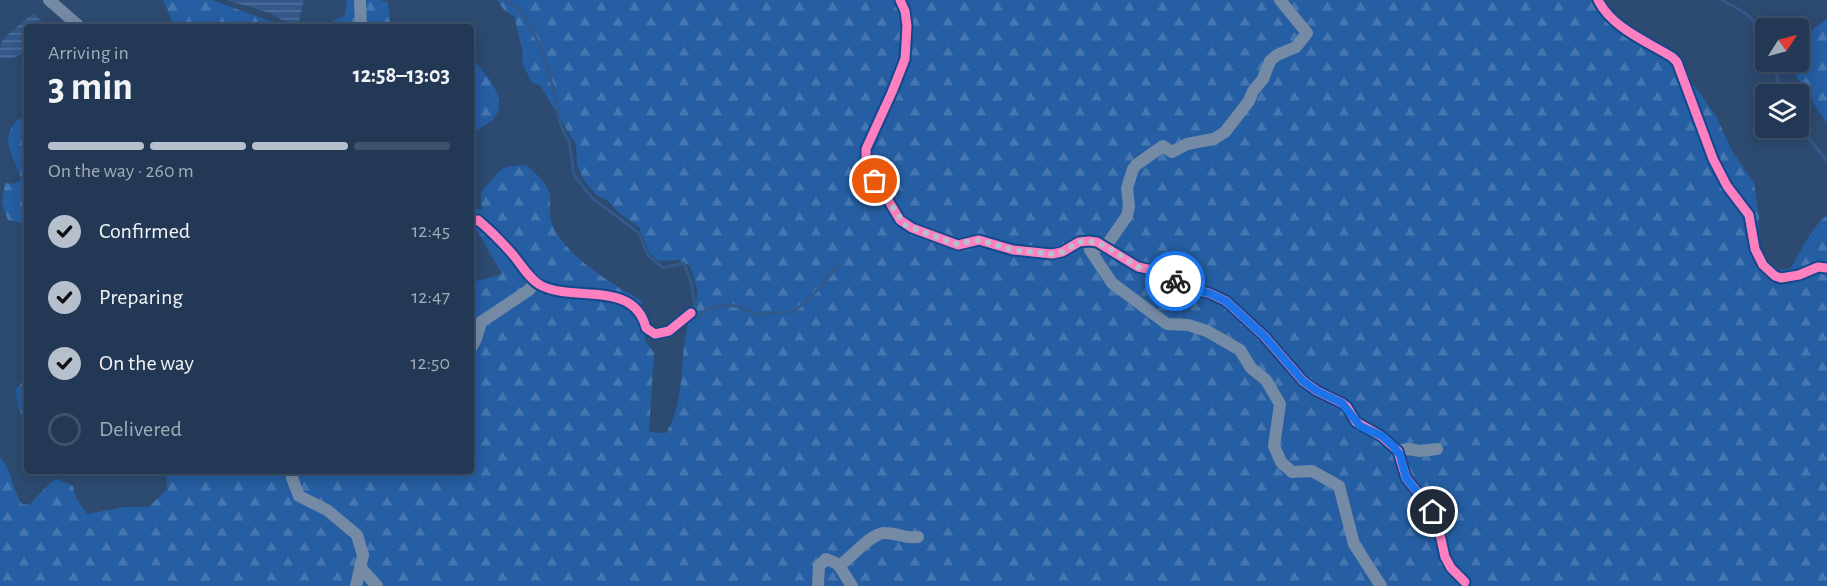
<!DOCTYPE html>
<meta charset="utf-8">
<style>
:root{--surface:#223854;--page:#2e435e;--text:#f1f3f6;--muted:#a2acb8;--line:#3f526b;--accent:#b6c0cd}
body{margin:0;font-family:"Alegreya Sans",sans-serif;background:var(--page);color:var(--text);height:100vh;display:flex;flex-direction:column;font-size:22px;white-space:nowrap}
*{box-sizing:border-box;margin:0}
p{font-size:20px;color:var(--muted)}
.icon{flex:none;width:33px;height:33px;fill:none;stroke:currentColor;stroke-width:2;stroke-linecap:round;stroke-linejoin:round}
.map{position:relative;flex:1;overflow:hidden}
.side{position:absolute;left:24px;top:24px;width:450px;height:450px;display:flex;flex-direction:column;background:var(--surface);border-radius:6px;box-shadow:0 3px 15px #0003,0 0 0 2px var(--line)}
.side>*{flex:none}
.needle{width:39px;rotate:54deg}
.buttons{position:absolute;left:1755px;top:18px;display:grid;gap:12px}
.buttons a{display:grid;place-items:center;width:54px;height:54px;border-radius:6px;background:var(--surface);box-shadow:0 3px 15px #0003,0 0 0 2px var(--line);font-size:30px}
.pin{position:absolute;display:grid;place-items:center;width:51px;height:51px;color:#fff;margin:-26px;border:3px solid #fff;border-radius:50%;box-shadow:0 2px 6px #0007}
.courier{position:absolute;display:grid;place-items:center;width:60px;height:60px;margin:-30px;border:4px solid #1a73e8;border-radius:50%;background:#fff;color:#222;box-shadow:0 2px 8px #0007}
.summary em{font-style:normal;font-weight:600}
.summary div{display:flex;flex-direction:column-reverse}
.summary{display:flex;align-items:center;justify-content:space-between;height:102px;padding:0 24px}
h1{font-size:39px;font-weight:600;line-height:45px}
.bar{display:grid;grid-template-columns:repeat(4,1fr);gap:9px 6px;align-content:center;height:72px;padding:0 24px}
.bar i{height:8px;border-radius:4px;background:var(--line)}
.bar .on{background:var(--accent)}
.bar p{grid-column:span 4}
ol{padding:0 24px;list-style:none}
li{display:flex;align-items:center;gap:18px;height:66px}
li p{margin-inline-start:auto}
li .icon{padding:6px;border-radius:50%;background:var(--accent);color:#111;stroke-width:4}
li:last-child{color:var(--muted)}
li i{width:33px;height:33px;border:3px solid var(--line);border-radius:50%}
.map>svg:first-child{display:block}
.forest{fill:url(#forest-firs)}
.water{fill:url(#water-rules)}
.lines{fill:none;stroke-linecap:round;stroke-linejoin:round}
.stream{stroke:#32598a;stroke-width:3}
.minor{stroke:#748aa5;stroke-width:12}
.cycleway-casing{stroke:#12478b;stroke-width:13}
.cycleway{stroke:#ff80c0;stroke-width:9}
.done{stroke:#b6c0cd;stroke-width:6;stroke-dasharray:0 10.8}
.route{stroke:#1a73e8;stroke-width:8}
</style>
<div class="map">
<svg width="1827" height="586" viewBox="0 0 1827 586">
<defs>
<pattern id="forest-firs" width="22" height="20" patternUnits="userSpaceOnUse" patternTransform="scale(1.5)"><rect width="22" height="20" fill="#255ea2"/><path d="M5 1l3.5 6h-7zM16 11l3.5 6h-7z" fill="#4676b0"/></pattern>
<pattern id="water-rules" width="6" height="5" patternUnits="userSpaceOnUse" patternTransform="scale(1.5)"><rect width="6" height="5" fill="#32598a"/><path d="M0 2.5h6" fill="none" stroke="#51729c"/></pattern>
</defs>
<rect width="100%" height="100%" fill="#2d4a70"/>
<!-- forest -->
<g class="forest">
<path d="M163,0H212L270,21L293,27H175Z"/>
<path d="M347,0H379L388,2L391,27L372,25L371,27H301L325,25L345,15Z"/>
<path d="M497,0H1592L1671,61L1697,89L1716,116L1732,151L1754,183L1759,217L1758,240L1766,261L1774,270L1790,269C1802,250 1809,231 1826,216L1827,217V586H0V457C12,471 12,489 22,504L29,505L51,482L57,479L73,486L76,498L87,514L125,507H149L167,489L166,471H471V285L477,281L502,274L475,227L471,228V200L477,209L482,210C481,201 479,194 485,187C489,182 488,185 492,180C502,165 507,167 525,165C533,170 550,186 550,196C551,207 548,217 554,228C569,259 614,285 642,301L638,314L643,327L645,340L654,353L649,432L666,433C686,401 679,363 687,328C689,318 697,307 697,297C698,286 693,274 689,265L679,260L659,261L650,254L639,227L618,212L607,200L596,195L584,180L577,165L576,145L540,85L532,83L522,63L523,53L514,16L505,11Z"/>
<path d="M1827,19V124L1787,62H1798L1799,39Z"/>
<path d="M471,59C485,71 509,99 495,117C490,124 479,128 471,133Z"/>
<path d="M27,115V224L8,220L2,203L5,183L14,184L21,179C14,154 0,145 15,122C18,119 23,118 27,115Z"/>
<path d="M27,377V420C17,414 17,400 16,389Z"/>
</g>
<!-- water -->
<g class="water">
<path d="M226,0H304L299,22C285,26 276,14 263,11C251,7 238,4 226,0Z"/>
<path d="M33,13L48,27H27V52L10,59L0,58C0,54 0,46 1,43C7,33 23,23 33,13Z"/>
</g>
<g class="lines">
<!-- stream -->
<g class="stream">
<path d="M506,0L519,9L532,28L544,57L553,88L560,123L569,142L574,175L592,198L639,233L648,255L663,268L684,263L691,282L697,318L707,309L721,305L737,306L758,315L794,311L810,298L839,265"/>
<path d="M1722,0C1750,15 1753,15 1766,45"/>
<path d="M1772,62L1783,94"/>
<path d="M1798,125L1827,161"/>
</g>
<!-- minor -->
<g class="minor">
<path d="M49,0L80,27"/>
<path d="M360,0L361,27"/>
<path d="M900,0L905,11L907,26L905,59L892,92L866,149V163L900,220L912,228L958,245L979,240L1013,250L1052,254L1062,252L1079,242L1089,241L1097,242L1138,267L1162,272L1185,288L1209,293L1226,301L1264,336L1303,381L1317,391L1342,403L1347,407L1356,422L1381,436L1398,451L1406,478L1427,504L1437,521L1445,557L1451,568L1465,582"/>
<path d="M1280,0L1307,33L1296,47L1277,55L1270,61L1263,79L1253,91L1249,101L1225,132L1214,139L1187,144L1172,152L1163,146L1136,165L1133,169L1127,188L1129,206L1127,216L1106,246L1096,247L1090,250L1112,283L1167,324L1188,325L1207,331L1240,350L1251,368L1266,380L1280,404L1274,446L1281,462L1292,472L1312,471L1339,486L1354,544L1381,586"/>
<path d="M1598,0C1612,28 1646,41 1672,57L1677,62L1713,159L1727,186L1749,215L1755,249L1763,265L1775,276L1781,278L1799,275L1818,267L1827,268"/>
<path d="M471,221L478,220C491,231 503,243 514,256C522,266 531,281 542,286C576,302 634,280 646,328L655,334L669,331L691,313"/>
<path d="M471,348L476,339L481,322L529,290L536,281"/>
<path d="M1398,451L1408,449L1420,451L1437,449"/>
<path d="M293,471L292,478L299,496L327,510L357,535L363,555L356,586"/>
<path d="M839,566C851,558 872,532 885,533C897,533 906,539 918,537"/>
<path d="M361,568L377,586"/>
<path d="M818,586L819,566L826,559L838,564L852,586"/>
</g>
<defs>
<g id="cycleway">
<path d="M900,0L905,11L907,26L905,59L892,92L866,149V163L900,220L912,228L958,245L979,240L1013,250L1052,254L1062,252L1079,242L1089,241L1097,242L1138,267L1162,272L1185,288L1209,293L1226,301L1264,336L1303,381L1317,391L1342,403L1347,407L1356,422L1381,436L1398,451L1406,478L1427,504L1437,521L1445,557L1451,568L1465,582"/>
<path d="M1598,0C1612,28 1646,41 1672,57L1677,62L1713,159L1727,186L1749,215L1755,249L1763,265L1775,276L1781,278L1799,275L1818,267L1827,268"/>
<path d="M471,221L478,220C491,231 503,243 514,256C522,266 531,281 542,286C576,302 634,280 646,328L655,334L669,331L691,313"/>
</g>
</defs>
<!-- cycleway casing -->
<use href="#cycleway" class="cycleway-casing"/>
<!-- cycleway -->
<use href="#cycleway" class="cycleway"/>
</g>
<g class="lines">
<!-- done -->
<path class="done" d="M875,181L905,225L955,244L980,240L1013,250L1052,254L1062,252L1079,242L1089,241L1106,246L1138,267L1162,272L1175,281"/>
<!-- route -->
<path class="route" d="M1175,281L1185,288L1209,293L1226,301L1264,336L1303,381L1317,391L1342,403L1360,426L1382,436L1394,447L1400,455L1406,478L1433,512"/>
</g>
</svg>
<div class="buttons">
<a><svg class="needle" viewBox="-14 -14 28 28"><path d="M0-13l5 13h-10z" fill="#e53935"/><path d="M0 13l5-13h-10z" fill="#a2acb8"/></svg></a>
<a><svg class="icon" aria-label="layers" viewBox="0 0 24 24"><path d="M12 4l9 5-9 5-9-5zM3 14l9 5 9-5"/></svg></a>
</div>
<div class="pin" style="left:875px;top:181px;background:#ea580c"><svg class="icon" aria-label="bag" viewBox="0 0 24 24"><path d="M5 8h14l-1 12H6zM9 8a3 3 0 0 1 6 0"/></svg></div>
<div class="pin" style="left:1433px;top:512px;background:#1f2937"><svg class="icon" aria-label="home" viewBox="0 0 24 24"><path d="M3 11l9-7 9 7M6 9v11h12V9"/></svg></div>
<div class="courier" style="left:1175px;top:281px"><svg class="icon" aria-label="bike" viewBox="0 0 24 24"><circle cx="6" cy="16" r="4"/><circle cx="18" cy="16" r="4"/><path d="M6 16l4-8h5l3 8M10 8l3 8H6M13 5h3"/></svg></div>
<section class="side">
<div class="summary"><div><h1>3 min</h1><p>Arriving in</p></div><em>12:58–13:03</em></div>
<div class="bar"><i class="on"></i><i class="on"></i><i class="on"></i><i></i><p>On the way · 260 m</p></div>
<ol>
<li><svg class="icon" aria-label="check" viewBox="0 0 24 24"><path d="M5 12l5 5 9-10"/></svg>Confirmed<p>12:45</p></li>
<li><svg class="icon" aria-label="check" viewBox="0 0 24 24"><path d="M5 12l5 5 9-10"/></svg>Preparing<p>12:47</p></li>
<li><svg class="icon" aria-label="check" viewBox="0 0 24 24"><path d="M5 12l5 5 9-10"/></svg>On the way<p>12:50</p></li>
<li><i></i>Delivered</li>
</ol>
</section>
</div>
